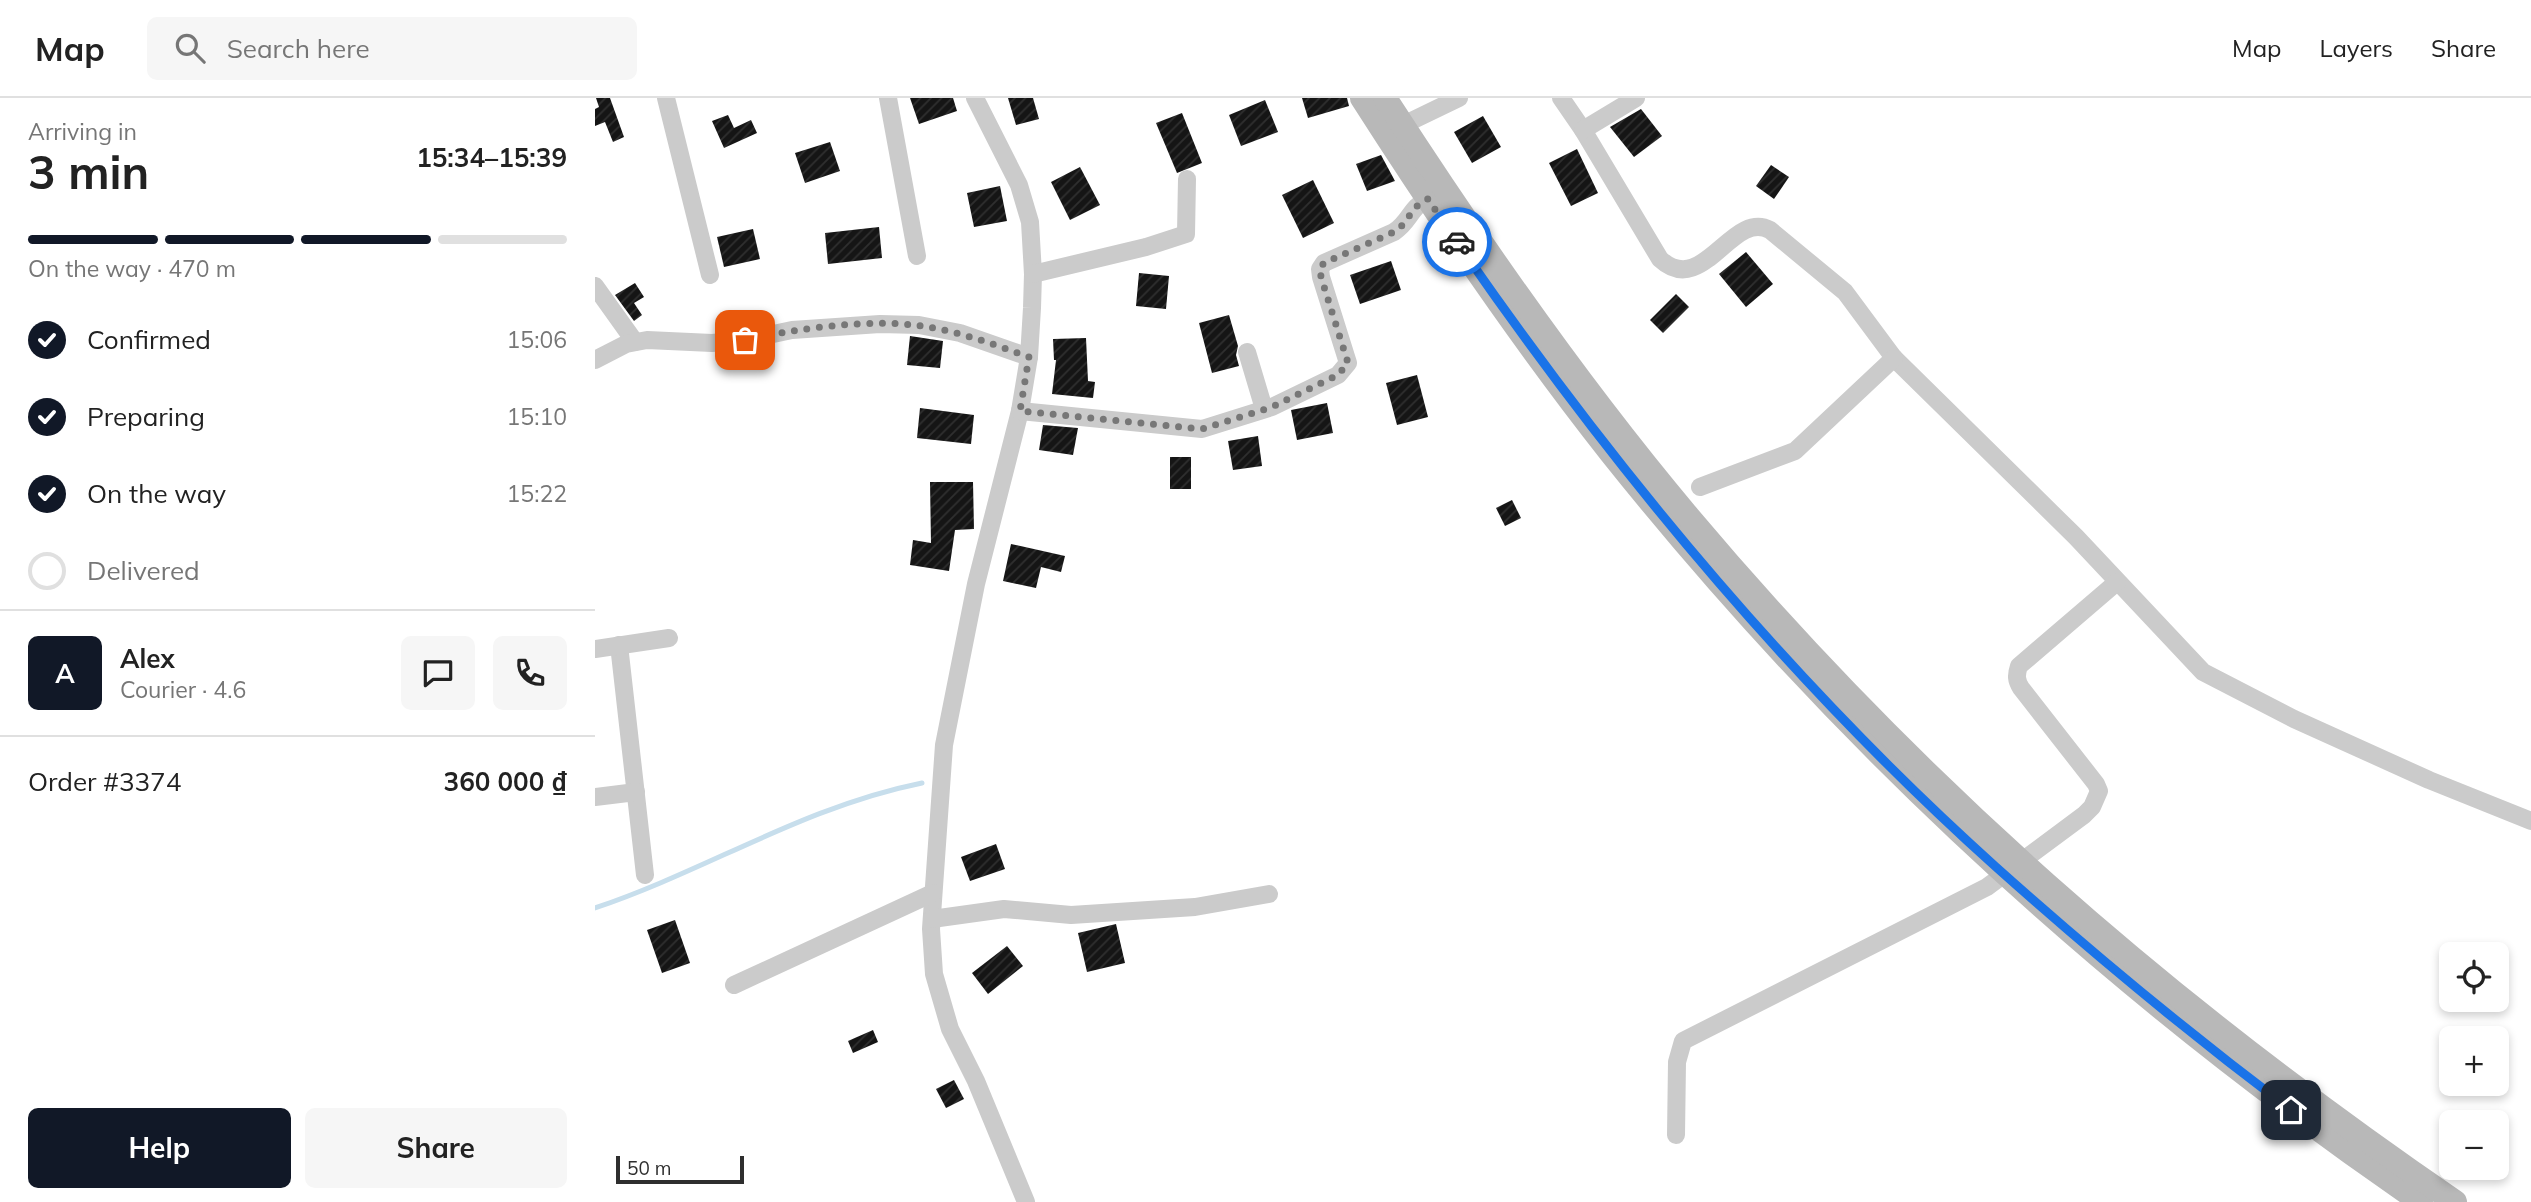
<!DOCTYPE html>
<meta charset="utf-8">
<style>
:root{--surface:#fff;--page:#f6f6f6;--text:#222;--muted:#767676;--line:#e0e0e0;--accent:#111827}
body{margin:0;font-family:Mulish,sans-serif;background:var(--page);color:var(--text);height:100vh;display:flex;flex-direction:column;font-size:26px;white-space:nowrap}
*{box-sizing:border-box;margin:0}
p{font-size:23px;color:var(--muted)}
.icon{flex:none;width:38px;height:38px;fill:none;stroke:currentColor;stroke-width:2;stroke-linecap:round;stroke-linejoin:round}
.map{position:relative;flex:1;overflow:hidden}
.sheet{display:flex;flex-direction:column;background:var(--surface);width:595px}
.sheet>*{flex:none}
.buttons{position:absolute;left:1844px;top:844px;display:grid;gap:14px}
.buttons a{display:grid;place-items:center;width:70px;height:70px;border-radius:10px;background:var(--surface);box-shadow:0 4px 10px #0003;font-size:35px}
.scale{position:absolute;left:21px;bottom:18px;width:128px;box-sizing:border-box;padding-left:7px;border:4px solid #2e2e2e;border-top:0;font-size:19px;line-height:24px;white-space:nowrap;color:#2e2e2e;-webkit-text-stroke:5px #fff;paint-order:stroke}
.pin{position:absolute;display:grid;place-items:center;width:60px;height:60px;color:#fff;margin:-30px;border-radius:14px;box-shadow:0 4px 10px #0006}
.courier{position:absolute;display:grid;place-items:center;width:70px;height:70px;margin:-35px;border:5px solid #1a73e8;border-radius:50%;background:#fff;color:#222;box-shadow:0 2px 9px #0007}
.overview em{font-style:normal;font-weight:700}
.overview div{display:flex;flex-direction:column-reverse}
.overview{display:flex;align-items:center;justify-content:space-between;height:119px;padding:0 28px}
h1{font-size:46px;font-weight:700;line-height:52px}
.bar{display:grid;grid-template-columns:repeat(4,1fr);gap:10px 7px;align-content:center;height:84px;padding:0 28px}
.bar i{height:9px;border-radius:5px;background:var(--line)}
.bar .selected{background:var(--accent)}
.bar p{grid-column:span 4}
.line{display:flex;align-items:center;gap:18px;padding:0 28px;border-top:2px solid var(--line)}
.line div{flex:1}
.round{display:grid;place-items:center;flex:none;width:74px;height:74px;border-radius:10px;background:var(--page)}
ol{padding:0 28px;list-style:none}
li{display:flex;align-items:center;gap:21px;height:77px}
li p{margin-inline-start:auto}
li .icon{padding:7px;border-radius:50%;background:var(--accent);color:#fff;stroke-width:4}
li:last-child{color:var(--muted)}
li i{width:38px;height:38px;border:4px solid var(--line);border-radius:50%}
.action{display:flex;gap:14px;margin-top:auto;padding:14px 28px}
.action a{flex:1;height:80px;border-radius:10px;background:var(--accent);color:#fff;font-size:28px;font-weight:700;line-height:80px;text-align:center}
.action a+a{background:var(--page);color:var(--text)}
header{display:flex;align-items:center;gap:42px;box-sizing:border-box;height:98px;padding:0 35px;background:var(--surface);border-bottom:2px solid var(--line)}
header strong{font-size:33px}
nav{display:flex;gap:38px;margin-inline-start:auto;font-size:24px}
.search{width:490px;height:63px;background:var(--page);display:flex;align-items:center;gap:18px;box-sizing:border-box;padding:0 24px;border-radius:10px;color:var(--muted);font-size:26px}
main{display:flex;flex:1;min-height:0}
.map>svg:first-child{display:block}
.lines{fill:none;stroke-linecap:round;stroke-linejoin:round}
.stream{stroke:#c7deec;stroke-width:5}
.building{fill:url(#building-hatch)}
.minor{stroke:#cbcbcb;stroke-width:18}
.secondary{stroke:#b8b8b8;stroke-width:24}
.done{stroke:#777;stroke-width:7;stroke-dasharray:0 12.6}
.route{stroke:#1a73e8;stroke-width:9}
</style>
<header>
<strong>Map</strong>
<div class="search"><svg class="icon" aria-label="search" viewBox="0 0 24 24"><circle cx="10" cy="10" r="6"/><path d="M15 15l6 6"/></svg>Search here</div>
<nav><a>Map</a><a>Layers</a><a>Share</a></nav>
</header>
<main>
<section class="sheet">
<div class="overview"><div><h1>3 min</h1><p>Arriving in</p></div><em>15:34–15:39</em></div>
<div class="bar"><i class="selected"></i><i class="selected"></i><i class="selected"></i><i></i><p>On the way · 470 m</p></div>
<ol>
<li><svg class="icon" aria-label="check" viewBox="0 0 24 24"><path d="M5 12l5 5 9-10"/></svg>Confirmed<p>15:06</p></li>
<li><svg class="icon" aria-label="check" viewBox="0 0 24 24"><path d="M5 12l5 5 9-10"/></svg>Preparing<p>15:10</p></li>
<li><svg class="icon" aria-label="check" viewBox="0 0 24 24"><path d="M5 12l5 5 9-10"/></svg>On the way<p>15:22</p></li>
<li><i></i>Delivered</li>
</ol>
<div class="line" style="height:126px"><b class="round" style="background:var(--accent);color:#fff">A</b><div><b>Alex</b><p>Courier · 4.6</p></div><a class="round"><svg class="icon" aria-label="chat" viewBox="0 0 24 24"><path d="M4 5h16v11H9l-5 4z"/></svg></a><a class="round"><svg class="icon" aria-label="phone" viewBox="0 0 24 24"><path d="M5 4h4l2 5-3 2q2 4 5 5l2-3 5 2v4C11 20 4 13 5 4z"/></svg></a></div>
<div class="line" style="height:91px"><div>Order #3374</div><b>360 000 ₫</b></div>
<div class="action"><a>Help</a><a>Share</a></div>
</section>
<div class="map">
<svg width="1936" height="1104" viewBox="0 0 1936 1104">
<defs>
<pattern id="building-hatch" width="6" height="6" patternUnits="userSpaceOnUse" patternTransform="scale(1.75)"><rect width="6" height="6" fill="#151515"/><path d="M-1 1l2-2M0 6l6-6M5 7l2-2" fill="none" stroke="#2f2f2f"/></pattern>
</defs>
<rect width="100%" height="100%" fill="#fff"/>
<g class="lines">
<!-- stream -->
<path class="stream" d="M0,810C113,772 208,709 327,685"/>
</g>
<!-- building -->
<g class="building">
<path d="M1,0H15L29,39L18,44L10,24L0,28V11L4,9Z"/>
<path d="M315,0H358L362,13L324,26Z"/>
<path d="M413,0H438L444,21L421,27Z"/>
<path d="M707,0H752L754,8L713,20Z"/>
<path d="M670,2L683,34L646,48L634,17Z"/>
<path d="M1046,11L1067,38L1039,59L1015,29Z"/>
<path d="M587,15L607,65L582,75L561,25Z"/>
<path d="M133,17L139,30L156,22L162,35L129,50L117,23Z"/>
<path d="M888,18L906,49L877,65L859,34Z"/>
<path d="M235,44L245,73L210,85L200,55Z"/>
<path d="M982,51L1003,95L976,108L954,65Z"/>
<path d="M786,57L800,83L772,93L761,66Z"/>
<path d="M1176,67L1194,79L1179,101L1161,88Z"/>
<path d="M485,69L505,107L475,122L456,84Z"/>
<path d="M718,82L739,125L708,140L687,97Z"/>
<path d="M405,88L412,123L379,129L372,95Z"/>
<path d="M284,129L287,160L233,166L230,135Z"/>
<path d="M158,131L165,161L129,169L122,139Z"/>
<path d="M1151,154L1178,186L1151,209L1124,176Z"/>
<path d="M796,163L806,192L765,206L755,177Z"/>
<path d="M544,175L574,178L571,211L541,208Z"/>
<path d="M40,185L49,199L39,205L47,217L39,223L20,197Z"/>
<path d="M1081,196L1094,209L1068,235L1055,222Z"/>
<path d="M634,217L643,248L641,257L644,268L617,275L604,225Z"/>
<path d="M315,238L348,243L345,270L312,267Z"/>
<path d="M491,240L493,283L500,284L498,300L457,296L461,262H459L458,241Z"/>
<path d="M822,277L833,319L802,327L791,285Z"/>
<path d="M732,305L738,335L702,342L696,312Z"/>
<path d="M325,310L379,317L376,346L322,340Z"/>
<path d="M448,327L483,330L478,357L444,352Z"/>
<path d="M663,338L667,368L638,372L633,343Z"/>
<rect x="575" y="359" width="21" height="32"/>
<path d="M335,384H378L379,431L360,432L354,473L315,467L318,442L336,445Z"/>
<path d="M917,402L926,420L910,428L901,410Z"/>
<path d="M416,446L470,458L466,474L446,469L441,490L408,483Z"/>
<path d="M401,746L410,771L375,783L366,759Z"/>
<path d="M80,822L95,865L67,875L52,832Z"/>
<path d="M521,826L530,865L492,874L483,835Z"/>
<path d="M412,848L428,868L393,896L377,875Z"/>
<path d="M278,932L283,944L258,955L253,943Z"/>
<path d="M359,982L369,1001L351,1010L341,991Z"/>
</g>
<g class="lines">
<!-- minor -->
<g class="minor">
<path d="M71,0L115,177"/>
<path d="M293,0L322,158"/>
<path d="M380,0L424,87L435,124L438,176L437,210L434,259L425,313L381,486L349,647L336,831L339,876L355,931L381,983L431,1104"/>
<path d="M966,0L988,32L1065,161C1108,201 1137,111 1175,132L1250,194L1299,260L1481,439L1608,574L1699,621L1834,682L1936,723"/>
<path d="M808,27L864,0"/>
<path d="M988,32L1041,0"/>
<path d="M438,176L551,149L591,136L592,81"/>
<path d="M0,188L40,244"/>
<path d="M652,254L669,311"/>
<path d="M0,262L31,246L52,242L117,245L150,242L197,232L285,226L324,227L365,235L434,259"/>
<path d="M425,313L607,331L677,309L743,277L753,265L726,179L725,171L729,165L799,134C815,124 815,109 833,101"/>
<path d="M1105,389L1200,353L1299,260"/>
<path d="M24,547L50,777"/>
<path d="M0,551L74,540"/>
<path d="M0,699L41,694"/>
<path d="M337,821L409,811L476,817L600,809L674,796"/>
<path d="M139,887L338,795"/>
<path d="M1081,1037L1082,964L1088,943L1392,789L1489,717L1497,709L1504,693L1501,686L1426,590C1421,582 1421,577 1424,568L1522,484"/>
</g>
<!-- secondary -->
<g class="secondary">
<path d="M767,0C845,122 926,241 1016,355C1247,645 1521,895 1826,1104"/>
<path d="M790,0C883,144 981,285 1091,416C1317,685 1571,906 1860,1104"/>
</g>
</g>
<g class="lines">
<!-- done -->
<path class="done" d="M150,242C201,231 273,220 326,228C363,233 398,246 434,259L425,313L607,331L677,309L743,277L753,265L726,179L725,170L729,165L799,134C816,123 814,109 833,101L862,144"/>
<!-- route -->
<path class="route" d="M862,144C1018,370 1196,585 1401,769C1496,854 1594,935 1696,1012"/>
</g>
</svg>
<div class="buttons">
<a><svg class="icon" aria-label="locate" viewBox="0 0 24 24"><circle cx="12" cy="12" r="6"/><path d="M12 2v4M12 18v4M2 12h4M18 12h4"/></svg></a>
<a>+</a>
<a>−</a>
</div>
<div class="scale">50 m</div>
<div class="pin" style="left:150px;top:242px;background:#ea580c"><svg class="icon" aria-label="bag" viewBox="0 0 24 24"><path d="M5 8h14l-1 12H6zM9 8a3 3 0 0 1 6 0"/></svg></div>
<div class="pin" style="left:1696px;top:1012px;background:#1f2937"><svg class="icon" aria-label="home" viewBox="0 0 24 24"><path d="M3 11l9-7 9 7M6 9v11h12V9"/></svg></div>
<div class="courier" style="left:862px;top:144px"><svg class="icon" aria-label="car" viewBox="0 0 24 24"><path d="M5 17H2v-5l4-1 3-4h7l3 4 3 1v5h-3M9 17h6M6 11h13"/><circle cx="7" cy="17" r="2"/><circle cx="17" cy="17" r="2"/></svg></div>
</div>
</main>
